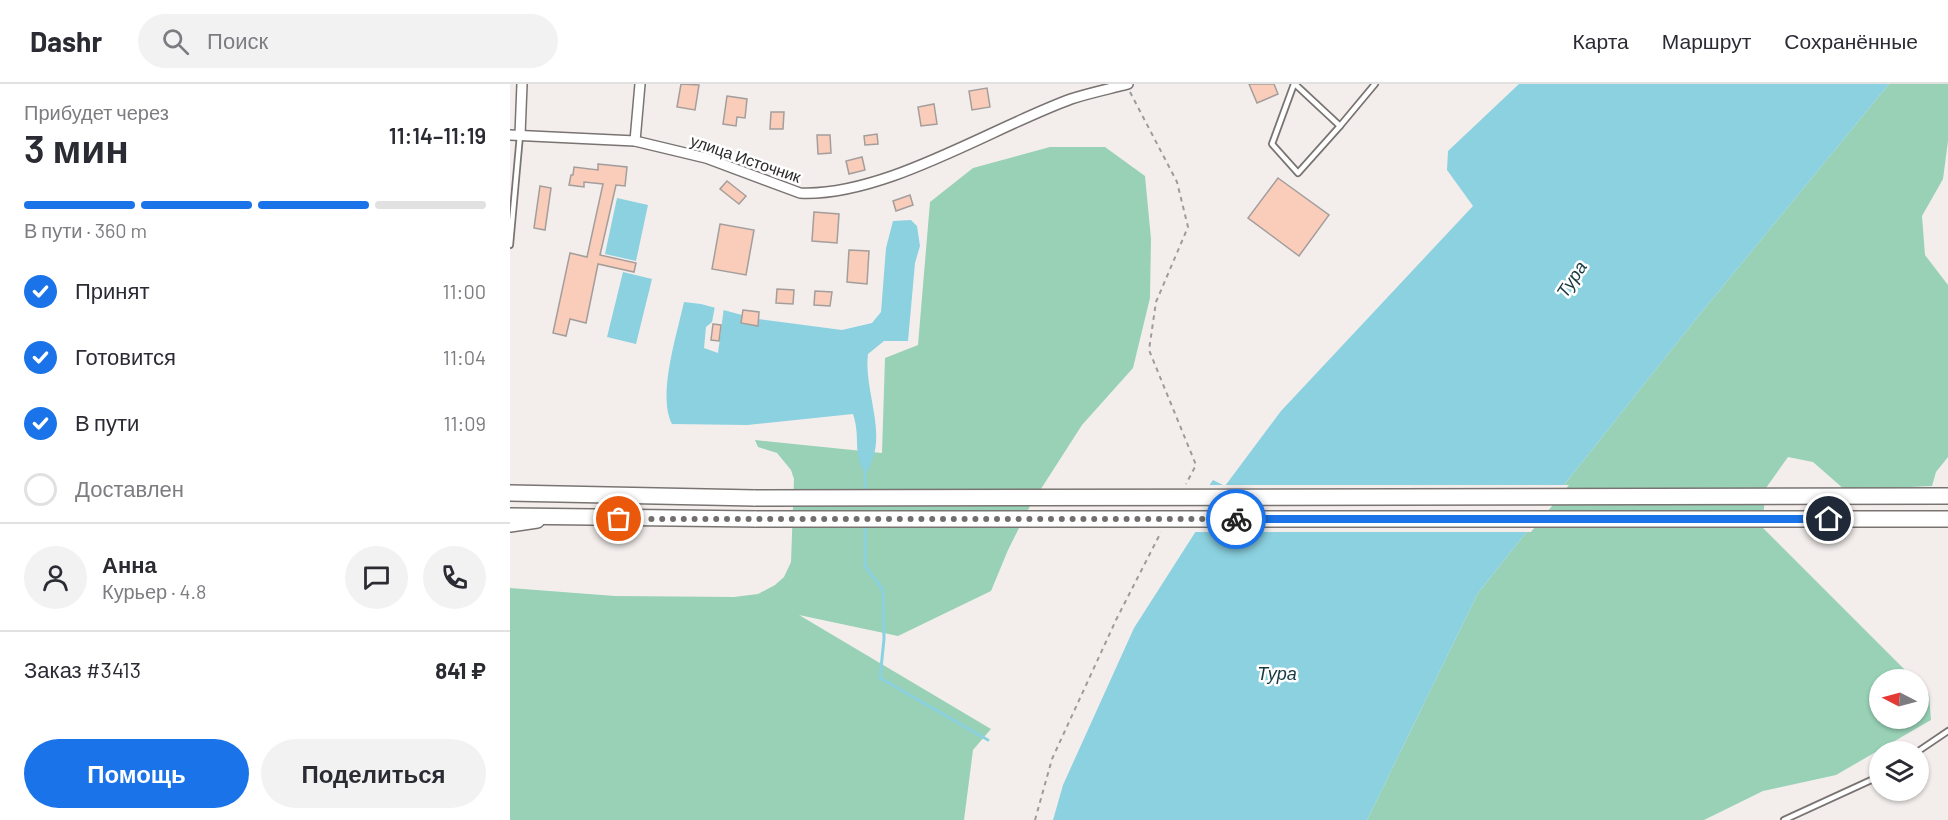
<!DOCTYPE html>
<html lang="ru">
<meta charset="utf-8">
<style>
:root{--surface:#fff;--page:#f2f2f3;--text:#2b2b33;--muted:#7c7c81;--line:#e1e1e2;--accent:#1a73e8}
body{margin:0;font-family:Barlow,sans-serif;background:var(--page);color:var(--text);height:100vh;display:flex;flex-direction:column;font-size:22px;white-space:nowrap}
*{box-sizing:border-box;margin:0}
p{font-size:20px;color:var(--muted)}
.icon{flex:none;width:33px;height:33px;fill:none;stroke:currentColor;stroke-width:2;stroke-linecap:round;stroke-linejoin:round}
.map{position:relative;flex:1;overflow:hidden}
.sheet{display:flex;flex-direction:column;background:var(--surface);width:510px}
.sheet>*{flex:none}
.needle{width:39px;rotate:276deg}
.fabs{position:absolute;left:1359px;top:585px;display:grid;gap:12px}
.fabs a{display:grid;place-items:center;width:60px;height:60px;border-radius:50%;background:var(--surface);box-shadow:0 2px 4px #0004;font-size:30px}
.pin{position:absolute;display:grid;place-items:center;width:51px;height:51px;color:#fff;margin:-26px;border:3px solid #fff;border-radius:50%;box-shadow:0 2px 6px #0007}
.courier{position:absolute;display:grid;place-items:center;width:60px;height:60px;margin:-30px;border:4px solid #1a73e8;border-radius:50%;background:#fff;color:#222;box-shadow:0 2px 8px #0007}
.overview em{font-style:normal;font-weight:600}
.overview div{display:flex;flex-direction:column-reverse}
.overview{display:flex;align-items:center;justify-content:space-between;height:102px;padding:0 24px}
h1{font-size:39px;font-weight:600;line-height:45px}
.bar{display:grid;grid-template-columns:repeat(4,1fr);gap:9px 6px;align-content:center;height:72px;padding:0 24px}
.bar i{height:8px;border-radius:4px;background:var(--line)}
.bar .current{background:var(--accent)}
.bar p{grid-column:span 4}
.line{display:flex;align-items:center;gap:15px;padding:0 24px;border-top:2px solid var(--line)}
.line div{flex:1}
.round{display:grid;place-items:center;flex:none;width:63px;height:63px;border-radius:32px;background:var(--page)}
ol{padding:0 24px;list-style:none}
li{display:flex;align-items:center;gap:18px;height:66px}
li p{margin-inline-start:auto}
li .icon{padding:6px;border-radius:50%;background:var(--accent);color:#fff;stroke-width:4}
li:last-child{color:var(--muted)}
li i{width:33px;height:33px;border:3px solid var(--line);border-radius:50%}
.button{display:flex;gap:12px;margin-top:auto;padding:12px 24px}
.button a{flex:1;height:69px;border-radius:36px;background:var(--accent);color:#fff;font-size:24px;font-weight:600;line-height:69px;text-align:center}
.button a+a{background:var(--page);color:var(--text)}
header{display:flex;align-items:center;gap:36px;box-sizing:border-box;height:84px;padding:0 30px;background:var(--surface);border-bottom:2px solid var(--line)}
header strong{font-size:28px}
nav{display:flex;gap:33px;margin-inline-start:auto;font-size:21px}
.search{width:420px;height:54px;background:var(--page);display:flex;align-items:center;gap:15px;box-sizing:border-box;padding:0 21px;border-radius:33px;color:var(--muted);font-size:22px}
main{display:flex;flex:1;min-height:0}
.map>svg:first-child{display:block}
.green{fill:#98d1b6}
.water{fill:#8bd1e0}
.pier{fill:#f3eeec}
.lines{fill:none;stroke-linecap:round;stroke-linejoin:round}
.stream{stroke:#8bd1e0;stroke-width:3}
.building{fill:#faccba;stroke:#a39e9c;stroke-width:1.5}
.service-casing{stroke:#797472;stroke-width:8}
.minor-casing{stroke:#797472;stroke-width:12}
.primary-casing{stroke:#797472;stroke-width:18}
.trunk-casing{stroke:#797472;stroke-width:18}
.path{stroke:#9e9b99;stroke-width:2;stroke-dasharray:4.5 4.5;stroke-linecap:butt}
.service{stroke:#fff;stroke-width:4.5}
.minor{stroke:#fff;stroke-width:9}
.primary{stroke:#fff;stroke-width:15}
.trunk{stroke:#fff;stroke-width:15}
.trunk-bridge-casing{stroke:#797472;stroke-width:18;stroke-linecap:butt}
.trunk-bridge{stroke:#fff;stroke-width:15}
.done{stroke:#716e6d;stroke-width:6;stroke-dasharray:0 10.8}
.route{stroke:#1a73e8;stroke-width:8}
.labels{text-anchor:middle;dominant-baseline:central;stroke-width:5;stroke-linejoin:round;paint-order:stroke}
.street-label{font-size:16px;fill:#2b2929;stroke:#fff}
.water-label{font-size:18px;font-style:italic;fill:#16383f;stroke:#fff}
</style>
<header>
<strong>Dashr</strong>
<div class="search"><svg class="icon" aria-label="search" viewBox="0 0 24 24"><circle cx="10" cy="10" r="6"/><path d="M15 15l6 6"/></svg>Поиск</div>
<nav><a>Карта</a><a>Маршрут</a><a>Сохранённые</a></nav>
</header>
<main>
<section class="sheet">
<div class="overview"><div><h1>3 мин</h1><p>Прибудет через</p></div><em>11:14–11:19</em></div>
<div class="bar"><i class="current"></i><i class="current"></i><i class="current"></i><i></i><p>В пути · 360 m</p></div>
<ol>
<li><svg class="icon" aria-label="check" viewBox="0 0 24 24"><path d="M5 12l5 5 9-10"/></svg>Принят<p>11:00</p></li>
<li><svg class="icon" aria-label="check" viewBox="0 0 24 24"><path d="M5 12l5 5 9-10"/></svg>Готовится<p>11:04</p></li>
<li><svg class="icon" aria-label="check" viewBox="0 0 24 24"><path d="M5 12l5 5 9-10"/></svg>В пути<p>11:09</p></li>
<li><i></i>Доставлен</li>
</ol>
<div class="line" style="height:108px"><a class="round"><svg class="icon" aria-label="person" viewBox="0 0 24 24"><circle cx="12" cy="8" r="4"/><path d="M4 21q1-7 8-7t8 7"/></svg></a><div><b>Анна</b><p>Курьер · 4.8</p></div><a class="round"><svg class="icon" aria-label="chat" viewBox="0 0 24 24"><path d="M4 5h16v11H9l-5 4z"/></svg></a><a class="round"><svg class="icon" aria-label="phone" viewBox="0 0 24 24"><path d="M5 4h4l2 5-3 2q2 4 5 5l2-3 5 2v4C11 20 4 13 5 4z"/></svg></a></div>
<div class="line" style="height:78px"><div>Заказ #3413</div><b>841 ₽</b></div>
<div class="button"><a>Помощь</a><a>Поделиться</a></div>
</section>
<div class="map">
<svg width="1438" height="736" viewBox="0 0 1438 736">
<rect width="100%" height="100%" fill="#f3eeec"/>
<!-- green -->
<g class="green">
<path d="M1379,0H1438V57L1433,95L1412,132L1415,171L1438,201V373L1426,388L1422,402L1335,406L1303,378L1278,373L1256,404L1252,443L1404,595L1370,596V634H1408L1409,600L1419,610L1421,636L1326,691L1253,707L1194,736H857L968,509L1186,235Z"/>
<path d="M540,63H595L635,92L641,155L640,214L623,284L572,341L520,422L498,466L481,507L388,552L289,531L481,645L463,666L454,736H0V504L105,512L224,513L248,510L265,501L274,493L281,478L284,395L281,386L267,369L248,363L245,356L372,369L375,274L408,261L420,118L463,84Z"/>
</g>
<!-- water -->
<g class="water">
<path d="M1009,0H1379L1186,235L968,509L857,736H543L553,701L624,544L702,422L690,415L703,396L715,402L771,327L963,122L937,86L938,67Z"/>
<path d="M107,114L138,121L126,177L95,170Z"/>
<path d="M401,136L407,142L410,162L405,179L398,257H374L358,270C353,309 381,354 355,390C342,367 351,354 343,330L237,341L162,340C147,312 167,250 174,218L191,220L232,231L231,239L247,242L248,235L332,246L362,239L371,228L376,164L383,137Z"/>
<path d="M113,188L142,195L126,260L97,253Z"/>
</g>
<!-- pier -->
<g class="pier">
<path d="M205,222L214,223L208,269L194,264L196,243L202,238Z"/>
<path d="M696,401H1059L1021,448H682L698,423L689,417L688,413Z"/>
</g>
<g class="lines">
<!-- stream -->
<g class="stream">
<path d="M355,390V410"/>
<path d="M355,440V482L373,506L374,555L370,594L478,656"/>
</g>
</g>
<!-- building -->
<g class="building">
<path d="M171,0L189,1L185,26L167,23Z"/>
<path d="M739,0H764L768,10L747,19Z"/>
<path d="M477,4L480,23L462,26L459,7Z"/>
<path d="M217,12L237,15L235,34L227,33L226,42L213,40Z"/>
<path d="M424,20L427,40L411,42L408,23Z"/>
<path d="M261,28H274L273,45H260Z"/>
<path d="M367,50L368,60L355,61L354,52Z"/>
<path d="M307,51H320L321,69L308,70Z"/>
<path d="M352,73L355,86L339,90L336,77Z"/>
<path d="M88,80L117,83L115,102L106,101L90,171L126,179L124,188L88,180L76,239L60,235L56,252L43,249L60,169L77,173L93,100L74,98V103L59,101L61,91H63L64,83L88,86Z"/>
<path d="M768,94L819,131L789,172L738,134Z"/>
<path d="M217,97L236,112L229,120L210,105Z"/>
<path d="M30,102L41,104L35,146L24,144Z"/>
<path d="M400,111L403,121L386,127L383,117Z"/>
<path d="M304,128L329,130L327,159L302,157Z"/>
<path d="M210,140L244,146L236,191L202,185Z"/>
<path d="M339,166L359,167L357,200L337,198Z"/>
<path d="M267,205L284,206L283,220L266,219Z"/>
<path d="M305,207L322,208L320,222L304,221Z"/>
<path d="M233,226L249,228L248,242L231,239Z"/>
<path d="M203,240L211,241L209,257L201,256Z"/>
</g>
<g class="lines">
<defs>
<g id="service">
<path d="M784,0L762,60L788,89L830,42"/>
<path d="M785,0L830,42L865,0"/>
<path d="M0,161L10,51"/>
<path d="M1407,668L1438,647"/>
<path d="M1274,736L1370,692"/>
</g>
<g id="minor">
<path d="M0,51L125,57L196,74L290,109C374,113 481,44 561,15C579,9 599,5 618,0"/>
<path d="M10,51L12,0"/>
<path d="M125,57L130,0"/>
</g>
<path id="primary" d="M0,440L27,436"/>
<g id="trunk">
<path d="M0,409L245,414"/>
<path d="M0,432L246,435"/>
</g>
</defs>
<!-- service casing -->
<use href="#service" class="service-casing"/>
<!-- minor casing -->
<use href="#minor" class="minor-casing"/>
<!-- primary casing -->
<use href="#primary" class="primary-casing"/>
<!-- trunk casing -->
<use href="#trunk" class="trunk-casing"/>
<!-- path -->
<g class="path">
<path d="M620,8L667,98L678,143L646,218L639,266L686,381L676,400"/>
<path d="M525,736L542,675L606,536L651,448"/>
</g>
<!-- service -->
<use href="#service" class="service"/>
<!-- minor -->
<use href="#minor" class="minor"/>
<!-- primary -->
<use href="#primary" class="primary"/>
<!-- trunk -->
<use href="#trunk" class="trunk"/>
<defs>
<g id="trunk-bridge">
<path d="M245,414L1438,412"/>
<path d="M246,435H1438"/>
</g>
</defs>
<!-- trunk-bridge casing -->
<use href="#trunk-bridge" class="trunk-bridge-casing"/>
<!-- trunk-bridge -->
<use href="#trunk-bridge" class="trunk-bridge"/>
</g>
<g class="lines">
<!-- done -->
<path class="done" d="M109,435H726"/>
<!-- route -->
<path class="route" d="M726,435H1319"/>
</g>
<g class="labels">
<!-- street labels -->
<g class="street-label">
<text transform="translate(236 74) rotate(19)">улица Источник</text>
</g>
<!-- water labels -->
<g class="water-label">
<text transform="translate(1061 195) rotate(-57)">Тура</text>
<text x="767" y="589">Тура</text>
</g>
</g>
</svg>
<div class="fabs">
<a><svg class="needle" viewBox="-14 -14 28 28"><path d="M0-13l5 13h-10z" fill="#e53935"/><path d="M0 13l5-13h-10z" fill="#7c7c81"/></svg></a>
<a><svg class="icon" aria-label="layers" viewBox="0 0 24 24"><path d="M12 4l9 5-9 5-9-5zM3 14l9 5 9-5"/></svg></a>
</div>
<div class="pin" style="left:109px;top:435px;background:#ea580c"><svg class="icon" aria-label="bag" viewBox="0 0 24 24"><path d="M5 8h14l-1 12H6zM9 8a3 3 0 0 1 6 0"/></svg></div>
<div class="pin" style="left:1319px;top:435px;background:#1f2937"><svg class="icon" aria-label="home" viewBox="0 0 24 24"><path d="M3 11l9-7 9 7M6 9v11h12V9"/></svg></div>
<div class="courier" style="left:726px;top:435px"><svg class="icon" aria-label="bike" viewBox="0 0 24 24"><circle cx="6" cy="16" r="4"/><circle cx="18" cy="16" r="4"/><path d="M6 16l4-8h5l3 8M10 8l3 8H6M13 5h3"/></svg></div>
</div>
</main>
